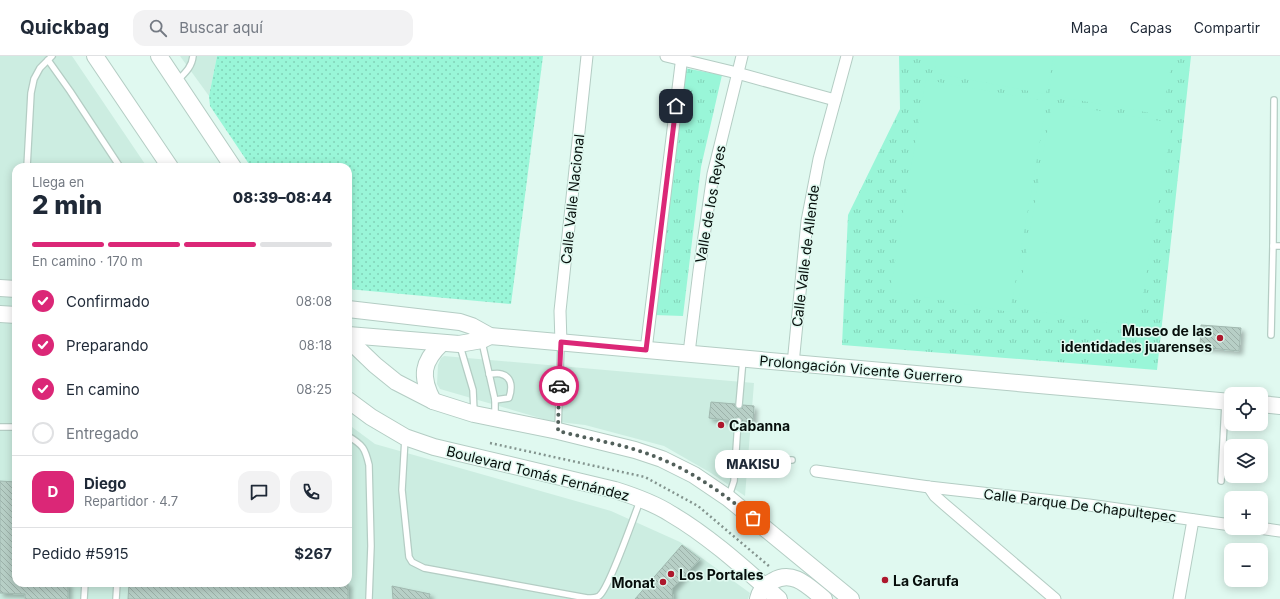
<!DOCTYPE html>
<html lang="es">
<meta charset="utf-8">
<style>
:root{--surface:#fff;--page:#f2f2f3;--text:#1f2937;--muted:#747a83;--line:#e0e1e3;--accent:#db2777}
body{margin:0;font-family:Inter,sans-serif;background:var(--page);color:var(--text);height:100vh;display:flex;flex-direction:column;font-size:15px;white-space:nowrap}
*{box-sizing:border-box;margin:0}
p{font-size:13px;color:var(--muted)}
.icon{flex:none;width:22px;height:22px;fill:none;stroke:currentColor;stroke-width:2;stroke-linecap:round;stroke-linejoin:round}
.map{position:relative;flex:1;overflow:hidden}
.sheet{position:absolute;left:12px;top:107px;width:340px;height:424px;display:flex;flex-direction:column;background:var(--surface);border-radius:12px;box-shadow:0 2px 10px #0003}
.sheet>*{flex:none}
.buttons{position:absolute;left:1224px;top:331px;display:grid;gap:8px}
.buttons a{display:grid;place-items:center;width:44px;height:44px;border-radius:8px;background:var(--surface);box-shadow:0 2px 10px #0003;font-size:20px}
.pin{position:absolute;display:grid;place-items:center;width:34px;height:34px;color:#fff;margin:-17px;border-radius:8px;box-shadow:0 2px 6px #0006}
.courier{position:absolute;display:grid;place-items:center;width:40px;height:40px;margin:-20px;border:3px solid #db2777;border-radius:50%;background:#fff;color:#222;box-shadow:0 1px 5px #0007}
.bubble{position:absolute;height:28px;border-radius:12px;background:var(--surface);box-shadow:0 2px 10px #0003;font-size:13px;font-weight:800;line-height:28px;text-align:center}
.headline em{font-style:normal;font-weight:800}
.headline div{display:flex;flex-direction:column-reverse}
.headline{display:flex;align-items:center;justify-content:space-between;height:68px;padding:0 20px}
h1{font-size:26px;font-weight:800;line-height:30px}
.bar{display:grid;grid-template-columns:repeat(4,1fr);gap:6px 4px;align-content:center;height:48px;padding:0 20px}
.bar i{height:5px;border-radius:3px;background:var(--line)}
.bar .current{background:var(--accent)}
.bar p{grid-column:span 4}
.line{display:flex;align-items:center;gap:10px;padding:0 20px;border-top:1px solid var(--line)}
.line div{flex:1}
.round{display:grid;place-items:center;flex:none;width:42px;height:42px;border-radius:12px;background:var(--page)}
ol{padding:0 20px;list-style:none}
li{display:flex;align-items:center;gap:12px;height:44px}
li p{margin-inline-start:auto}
li .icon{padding:4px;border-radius:50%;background:var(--accent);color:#fff;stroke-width:4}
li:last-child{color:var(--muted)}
li i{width:22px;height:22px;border:2px solid var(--line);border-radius:50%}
header{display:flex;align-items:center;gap:24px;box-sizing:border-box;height:56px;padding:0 20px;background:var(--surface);border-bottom:1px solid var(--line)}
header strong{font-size:19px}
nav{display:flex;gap:22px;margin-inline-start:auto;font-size:14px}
.search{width:280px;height:36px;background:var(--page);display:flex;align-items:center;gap:10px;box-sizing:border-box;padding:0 14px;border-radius:12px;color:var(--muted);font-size:15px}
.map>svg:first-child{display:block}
.built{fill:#ccede1}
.grass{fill:url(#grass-dots)}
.park{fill:url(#park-tufts)}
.pitch{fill:#99f6d8}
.building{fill:url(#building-back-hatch);stroke:#a0b8af;filter:url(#shadow)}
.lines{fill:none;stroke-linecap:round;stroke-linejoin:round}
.lane-casing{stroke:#b4cdc4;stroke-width:8}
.street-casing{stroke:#b4cdc4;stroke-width:13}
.secondary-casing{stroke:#b4cdc4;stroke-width:18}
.path{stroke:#83948e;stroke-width:2.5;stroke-dasharray:2 3;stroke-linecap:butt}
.lane{stroke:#fff;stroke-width:5.5}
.street{stroke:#fff;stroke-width:11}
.secondary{stroke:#fff;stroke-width:16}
.done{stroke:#52605b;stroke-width:4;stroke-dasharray:0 7.2}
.route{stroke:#db2777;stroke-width:5}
.poi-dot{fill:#ad182d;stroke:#e0f9f0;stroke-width:1.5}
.labels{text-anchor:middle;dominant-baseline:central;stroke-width:3;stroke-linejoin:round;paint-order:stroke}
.street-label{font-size:14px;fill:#060e0b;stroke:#e0f9f0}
.poi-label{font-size:14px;font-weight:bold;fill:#060e0b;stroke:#e0f9f0;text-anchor:start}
</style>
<header>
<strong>Quickbag</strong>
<div class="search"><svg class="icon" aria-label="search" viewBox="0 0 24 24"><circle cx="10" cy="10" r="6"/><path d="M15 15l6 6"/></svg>Buscar aquí</div>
<nav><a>Mapa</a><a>Capas</a><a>Compartir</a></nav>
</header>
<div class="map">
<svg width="1280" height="543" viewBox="0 0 1280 543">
<defs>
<pattern id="grass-dots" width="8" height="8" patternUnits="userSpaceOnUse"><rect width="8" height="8" fill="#99f6d8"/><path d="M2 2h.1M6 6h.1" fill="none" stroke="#82d2b8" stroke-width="1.8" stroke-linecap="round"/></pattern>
<pattern id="park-tufts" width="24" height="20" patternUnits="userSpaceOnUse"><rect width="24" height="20" fill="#99f6d8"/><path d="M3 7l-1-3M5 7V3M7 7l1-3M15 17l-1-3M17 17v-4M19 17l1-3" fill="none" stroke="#82d2b8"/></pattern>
<pattern id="building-back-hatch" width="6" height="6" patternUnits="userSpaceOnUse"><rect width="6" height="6" fill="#b7cfc6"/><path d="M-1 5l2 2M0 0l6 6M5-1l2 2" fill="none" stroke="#9cb1a9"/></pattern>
<filter id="shadow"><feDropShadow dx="3.5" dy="3.5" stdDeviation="2" flood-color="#0004"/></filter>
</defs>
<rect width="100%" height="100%" fill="#e0f9f0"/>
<!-- built -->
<g class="built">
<path d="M0,0H72L147,111H16V527H348V368L375,388L611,455L680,486L750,537L748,543H0Z"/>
<path d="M180,0H217L209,40Z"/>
<path d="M444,300L754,327L745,440L711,417L664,390L585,369L550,365L440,333L437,328L438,309L441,302Z"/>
</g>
<!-- grass -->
<path class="grass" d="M217,0H543L511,248L348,233V111H251L210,50L209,40Z"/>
<!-- park -->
<g class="park">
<path d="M899,0H1191L1157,314L842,289L848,159L900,53Z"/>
<path d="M684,12L722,19L701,111L683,260L654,259Z"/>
</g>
<!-- pitch -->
<g class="pitch">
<path d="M937,0H1054L1046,38L934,17Z"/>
<path d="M1056,0H1173L1162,59L1049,39Z"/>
<path d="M926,24L1047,45L1010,256L890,235Z"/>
<path d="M1052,47L1172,67L1137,272L1017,252Z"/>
</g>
<!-- building -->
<g class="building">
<path d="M1201,269L1241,272L1239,295L1200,291Z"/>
<path d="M711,346L735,348V351L738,353L742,352L743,349L754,350L753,366L742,365V363L739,361H736L734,365L709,362Z"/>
<path d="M0,425L16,426V527H68V543H25V538L0,537Z"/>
<path d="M682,489L700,503L672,533L673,543H635Z"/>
<path d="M129,527H348V543H128Z"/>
<path d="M392,530L430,538L429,543H393Z"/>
</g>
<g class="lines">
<defs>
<g id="lane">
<path d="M48,4L70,35L120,111"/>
<path d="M178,24C185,17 192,11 193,0"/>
<path d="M1274,44L1273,190H1280"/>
<path d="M27,111L31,37L34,23L40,12L52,0"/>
<path d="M1271,279L1273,190"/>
<path d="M482,286L495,344V360"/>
<path d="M460,290L473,334L474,356"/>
<path d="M489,318C493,318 498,317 501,318C513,321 512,333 509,342L495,344"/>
<path d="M739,349L743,303"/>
<path d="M0,371H16"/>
<path d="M558,373L561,288"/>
<path d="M348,380C363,389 365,392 369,409L371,490L369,543"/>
<path d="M405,382L402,434L409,501L412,506L424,512L587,542C591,542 596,542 599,540C609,533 634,460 640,445"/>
<path d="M769,404H792"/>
<path d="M1221,425L1225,348"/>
<path d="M729,440L734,425L738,365"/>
<path d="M84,543L85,527"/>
<path d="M116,543L117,527"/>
</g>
<g id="street">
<path d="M666,0L737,17L835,44"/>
<path d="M561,287L560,255L587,0"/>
<path d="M646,294L682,0"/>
<path d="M689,297L699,215L713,118L742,0"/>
<path d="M793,308L807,165L819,103L847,0"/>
<path d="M816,415L929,431L1089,449L1231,469"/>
<path d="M929,431L935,440L944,448L1055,543"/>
<path d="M1259,472L1280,475"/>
<path d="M1179,543L1193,464"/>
</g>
<g id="secondary">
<path d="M95,0L170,111"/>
<path d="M159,0L233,111"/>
<path d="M0,232L16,233"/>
<path d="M348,253L460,266L472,270L490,280L1231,346"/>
<path d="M0,258L16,259"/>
<path d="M348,279L459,288L482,284L490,280"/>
<path d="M348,283L375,309L396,326L433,345L474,358L558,375L635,394L662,403L694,419L728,442L851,543"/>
<path d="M348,344L371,361L405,381L434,391L615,434C634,440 654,447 671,458C709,480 746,514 779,543"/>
<path d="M433,345C420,320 422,306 442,287"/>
<path d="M1261,348L1280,350"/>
<path d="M758,543C760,534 765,529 773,525C793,513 809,531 824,543"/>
</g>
</defs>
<!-- lane casing -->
<use href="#lane" class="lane-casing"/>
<!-- street casing -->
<use href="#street" class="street-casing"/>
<!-- secondary casing -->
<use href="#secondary" class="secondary-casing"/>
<!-- path -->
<path class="path" d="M490,387L645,421L698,450L770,511"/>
<!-- lane -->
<use href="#lane" class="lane"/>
<!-- street -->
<use href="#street" class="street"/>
<!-- secondary -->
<use href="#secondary" class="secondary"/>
</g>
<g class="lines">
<!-- done -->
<path class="done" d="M559,330L558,375C593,384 629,389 661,403C695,417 725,439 753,462"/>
<!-- route -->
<path class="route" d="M559,330L561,286L646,294L676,50"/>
</g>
<!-- markers -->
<g class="poi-dot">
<circle cx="1220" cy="282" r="4"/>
<circle cx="721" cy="369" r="4"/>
<circle cx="671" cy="518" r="4"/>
<circle cx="885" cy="524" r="4"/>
<circle cx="663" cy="526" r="4"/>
</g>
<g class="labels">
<!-- street labels -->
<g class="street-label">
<text transform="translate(572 143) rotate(-84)">Calle Valle Nacional</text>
<text transform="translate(710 148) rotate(-80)">Valle de los Reyes</text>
<text transform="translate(805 200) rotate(-83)">Calle Valle de Allende</text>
<text transform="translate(861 313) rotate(5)">Prolongación Vicente Guerrero</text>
<text transform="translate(538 417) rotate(14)">Boulevard Tomás Fernández</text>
<text transform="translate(1080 449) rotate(7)">Calle Parque De Chapultepec</text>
</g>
<!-- poi labels -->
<g class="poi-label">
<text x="1212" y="274" text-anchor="end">Museo de las<tspan x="1212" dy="16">identidades juarenses</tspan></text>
<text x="729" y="369">Cabanna</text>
<text x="679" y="518">Los Portales</text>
<text x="893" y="524">La Garufa</text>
<text x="655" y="526" text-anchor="end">Monat</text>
</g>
</g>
</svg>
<div class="buttons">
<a><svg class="icon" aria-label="locate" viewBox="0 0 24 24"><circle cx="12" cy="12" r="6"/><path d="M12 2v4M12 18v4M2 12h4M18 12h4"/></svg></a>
<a><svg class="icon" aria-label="layers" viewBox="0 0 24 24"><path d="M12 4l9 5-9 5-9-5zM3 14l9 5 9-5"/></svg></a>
<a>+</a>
<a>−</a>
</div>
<div class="pin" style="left:753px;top:462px;background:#ea580c"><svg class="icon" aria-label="bag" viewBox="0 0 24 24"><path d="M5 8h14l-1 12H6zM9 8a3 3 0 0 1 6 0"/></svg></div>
<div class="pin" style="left:676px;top:50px;background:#1f2937"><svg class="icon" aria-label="home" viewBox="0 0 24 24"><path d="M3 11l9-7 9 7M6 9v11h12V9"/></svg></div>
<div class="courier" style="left:559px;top:330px"><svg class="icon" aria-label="car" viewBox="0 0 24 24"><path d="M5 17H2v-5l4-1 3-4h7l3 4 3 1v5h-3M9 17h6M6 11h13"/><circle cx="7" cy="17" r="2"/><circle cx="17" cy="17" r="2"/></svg></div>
<div class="bubble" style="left:715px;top:394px;width:76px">MAKISU</div>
<section class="sheet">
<div class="headline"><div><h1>2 min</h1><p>Llega en</p></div><em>08:39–08:44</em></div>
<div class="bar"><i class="current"></i><i class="current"></i><i class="current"></i><i></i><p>En camino · 170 m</p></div>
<ol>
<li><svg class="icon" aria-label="check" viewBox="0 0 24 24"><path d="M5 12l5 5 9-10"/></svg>Confirmado<p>08:08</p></li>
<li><svg class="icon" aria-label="check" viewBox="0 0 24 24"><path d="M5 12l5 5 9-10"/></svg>Preparando<p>08:18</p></li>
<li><svg class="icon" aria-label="check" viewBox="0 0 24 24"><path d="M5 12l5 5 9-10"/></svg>En camino<p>08:25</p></li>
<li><i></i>Entregado</li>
</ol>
<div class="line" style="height:72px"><b class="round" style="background:var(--accent);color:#fff">D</b><div><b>Diego</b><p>Repartidor · 4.7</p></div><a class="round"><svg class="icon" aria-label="chat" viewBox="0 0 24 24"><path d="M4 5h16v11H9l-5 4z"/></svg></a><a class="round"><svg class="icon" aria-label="phone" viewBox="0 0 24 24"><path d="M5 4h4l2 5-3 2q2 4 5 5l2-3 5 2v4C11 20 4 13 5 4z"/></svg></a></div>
<div class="line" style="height:52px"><div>Pedido #5915</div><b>$267</b></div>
</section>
</div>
